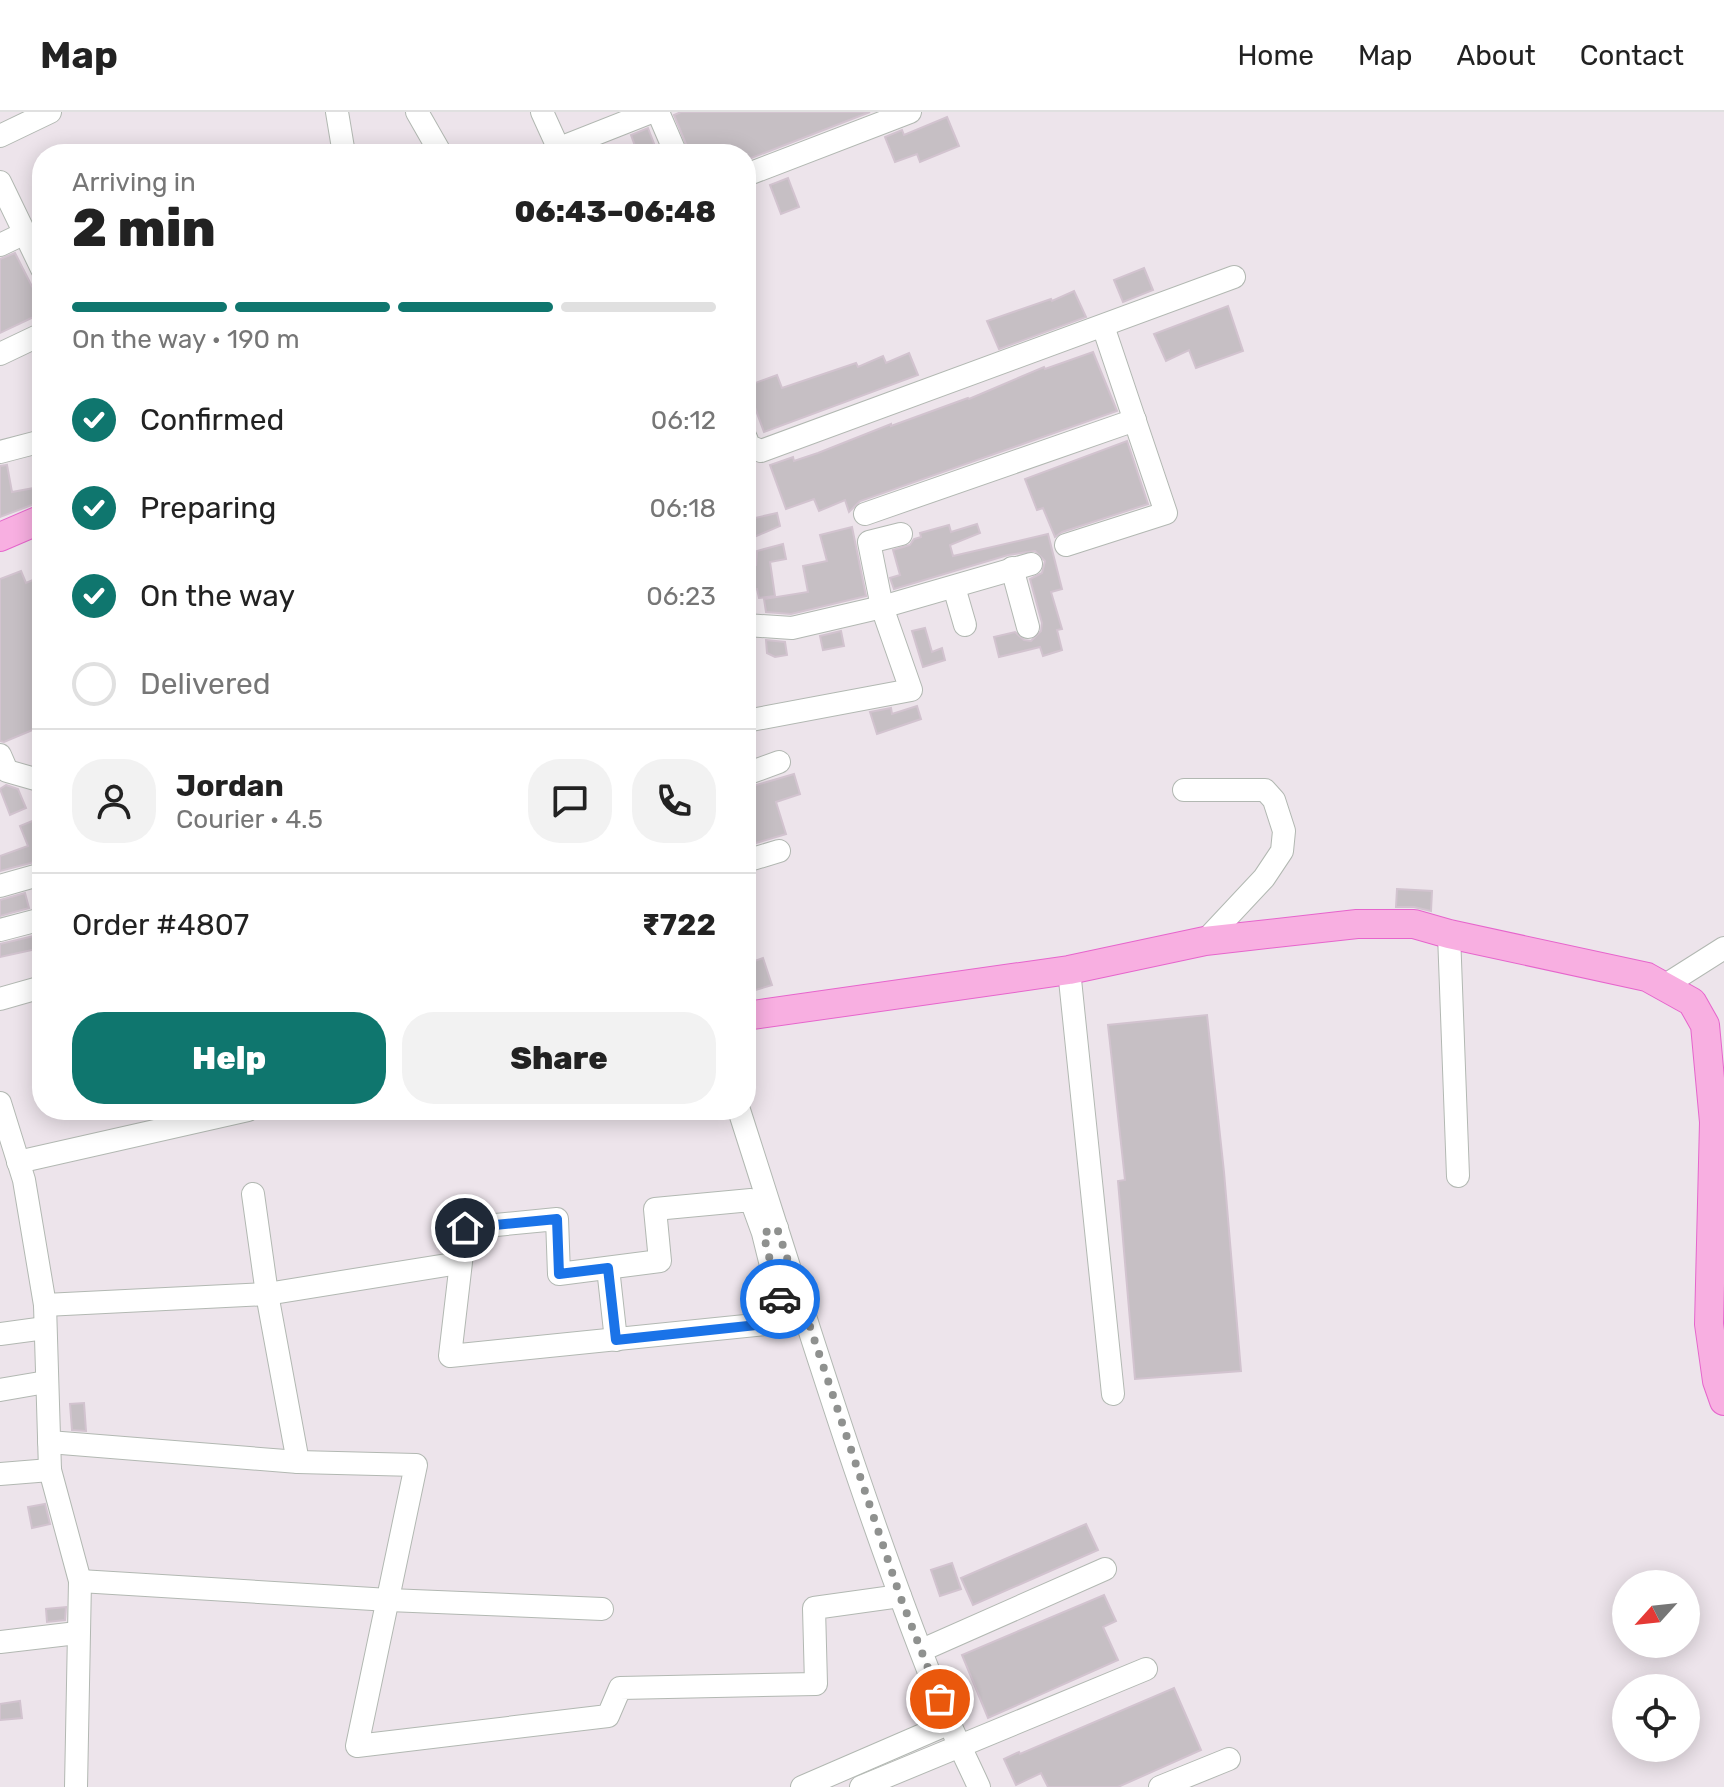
<!DOCTYPE html>
<meta charset="utf-8">
<style>
:root{--surface:#fff;--page:#f2f2f2;--text:#222;--muted:#767676;--line:#e0e0e0;--accent:#0f766e}
body{margin:0;font-family:Rubik,sans-serif;background:var(--page);color:var(--text);height:100vh;display:flex;flex-direction:column;font-size:30px;white-space:nowrap}
*{box-sizing:border-box;margin:0}
p{font-size:26px;color:var(--muted)}
.icon{flex:none;width:44px;height:44px;fill:none;stroke:currentColor;stroke-width:2;stroke-linecap:round;stroke-linejoin:round}
.map{position:relative;flex:1;overflow:hidden}
.drawer{position:absolute;left:32px;top:32px;width:724px;height:976px;display:flex;flex-direction:column;background:var(--surface);border-radius:32px;box-shadow:0 4px 20px #0003}
.drawer>*{flex:none}
.needle{width:52px;rotate:243deg}
.tools{position:absolute;left:1612px;top:1458px;display:grid;gap:16px}
.tools a{display:grid;place-items:center;width:88px;height:88px;border-radius:50%;background:var(--surface);box-shadow:0 4px 20px #0003;font-size:40px}
.pin{position:absolute;display:grid;place-items:center;width:68px;height:68px;color:#fff;margin:-34px;border:4px solid #fff;border-radius:50%;box-shadow:0 2px 8px #0007}
.courier{position:absolute;display:grid;place-items:center;width:80px;height:80px;margin:-40px;border:6px solid #1a73e8;border-radius:50%;background:#fff;color:#222;box-shadow:0 2px 10px #0007}
.summary em{font-style:normal;font-weight:800}
.summary div{display:flex;flex-direction:column-reverse}
.summary{display:flex;align-items:center;justify-content:space-between;height:136px;padding:0 40px}
h1{font-size:52px;font-weight:800;line-height:60px}
.bar{display:grid;grid-template-columns:repeat(4,1fr);gap:12px 8px;align-content:center;height:96px;padding:0 40px}
.bar i{height:10px;border-radius:6px;background:var(--line)}
.bar .on{background:var(--accent)}
.bar p{grid-column:span 4}
.line{display:flex;align-items:center;gap:20px;padding:0 40px;border-top:2px solid var(--line)}
.line div{flex:1}
.round{display:grid;place-items:center;flex:none;width:84px;height:84px;border-radius:32px;background:var(--page)}
ol{padding:0 40px;list-style:none}
li{display:flex;align-items:center;gap:24px;height:88px}
li p{margin-inline-start:auto}
li .icon{padding:8px;border-radius:50%;background:var(--accent);color:#fff;stroke-width:4}
li:last-child{color:var(--muted)}
li i{width:44px;height:44px;border:4px solid var(--line);border-radius:50%}
.cta{display:flex;gap:16px;margin-top:auto;padding:16px 40px}
.cta a{flex:1;height:92px;border-radius:32px;background:var(--accent);color:#fff;font-size:32px;font-weight:800;line-height:92px;text-align:center}
.cta a+a{background:var(--page);color:var(--text)}
header{display:flex;align-items:center;gap:48px;box-sizing:border-box;height:112px;padding:0 40px;background:var(--surface);border-bottom:2px solid var(--line)}
header strong{font-size:38px}
nav{display:flex;gap:44px;margin-inline-start:auto;font-size:28px}
.map>svg:first-child{display:block}
.building{fill:#c6bfc4;stroke:#d2c3cf;stroke-width:2}
.lines{fill:none;stroke-linecap:round;stroke-linejoin:round}
.minor-casing{stroke:#b2b8b2;stroke-width:24}
.major-casing{stroke:#e665cc;stroke-width:30}
.minor{stroke:#fff;stroke-width:22}
.major{stroke:#f8afe1;stroke-width:28}
.done{stroke:#8f918f;stroke-width:8;stroke-dasharray:0 14.4}
.route{stroke:#1a73e8;stroke-width:10}
</style>
<header>
<strong>Map</strong>
<nav><a>Home</a><a>Map</a><a>About</a><a>Contact</a></nav>
</header>
<div class="map">
<svg width="1724" height="1675" viewBox="0 0 1724 1675">
<rect width="100%" height="100%" fill="#ede4eb"/>
<!-- building -->
<g class="building">
<path d="M681,0H870L746,48V42H690L674,3Z"/>
<path d="M947,5L959,34L920,50L917,42L895,50L885,25L902,18L904,23Z"/>
<path d="M648,16L658,42H638L631,23Z"/>
<path d="M788,66L799,95L781,102L770,73Z"/>
<path d="M15,141L42,194V201L0,221V147Z"/>
<path d="M1144,156L1153,178L1123,190L1114,168Z"/>
<path d="M1074,179L1086,205L999,237L987,209L1051,187L1052,189Z"/>
<path d="M1228,194L1243,239L1196,256L1189,238L1166,249L1154,222Z"/>
<path d="M1093,240L1117,299L860,389L849,400L845,388L819,399L814,387L786,397L770,353L793,345L794,349L818,341L891,312V314L968,286L969,287L1044,255L1045,257Z"/>
<path d="M909,241L918,263L764,320L747,274L777,263L782,276L856,251L858,255L883,244L886,251Z"/>
<path d="M1127,329L1148,392L1062,420L1055,425L1043,396L1037,398L1025,367Z"/>
<path d="M7,353L12,380L34,376L37,391L0,405V354Z"/>
<path d="M777,401L780,414L754,425L753,420L746,421V408Z"/>
<path d="M977,412L980,421L950,433L953,444L1048,422L1062,477L1051,480L1062,517L1057,518L1062,538L1043,544L1040,535L999,545L994,525L1015,520L1024,528L1031,529L1041,519L1042,511L1030,467L1042,461L1045,449L1035,439L1008,443L894,477L890,466L900,463L893,438L910,433L914,427L921,425L920,421L949,413L951,420Z"/>
<path d="M852,415L866,484L791,502L766,500L764,487L808,480L803,454L827,449L820,423Z"/>
<path d="M783,432L786,447L770,450L775,484L759,486L757,477L746,478V454L756,453L757,439Z"/>
<path d="M21,459L26,471L42,464V614L4,630L0,629V467Z"/>
<path d="M925,516L932,540L942,536L945,548L923,555L912,519Z"/>
<path d="M841,519L844,534L823,538L820,524Z"/>
<path d="M766,528L785,530L787,543L775,545L767,541Z"/>
<path d="M917,594L921,607L877,622L870,600L891,596L892,602Z"/>
<path d="M794,662L800,682L776,690L786,722L746,734V676Z"/>
<path d="M6,673L18,677L26,696L10,703L0,677Z"/>
<path d="M42,705V748L0,759V744L28,734L20,714Z"/>
<path d="M1397,777L1432,779L1431,799L1414,795H1396Z"/>
<path d="M25,781L29,796L0,804V788Z"/>
<path d="M38,823L41,836L0,845V832Z"/>
<path d="M763,846L772,873L746,881V852Z"/>
<path d="M1207,903L1224,1060L1241,1259L1135,1267L1118,1069L1125,1068L1108,913Z"/>
<path d="M84,1291L86,1319L72,1318L70,1292Z"/>
<path d="M45,1392L50,1412L32,1416L28,1395Z"/>
<path d="M1086,1412L1098,1438L973,1493L961,1466Z"/>
<path d="M952,1451L961,1477L940,1484L931,1458Z"/>
<path d="M1104,1483L1116,1509L1103,1515L1118,1548L988,1606L962,1543Z"/>
<path d="M66,1495L65,1508L47,1510L46,1497Z"/>
<path d="M1174,1576L1201,1638L1118,1675H1048L1041,1661L1016,1673L1004,1647L1019,1640L1020,1642Z"/>
<path d="M20,1589L22,1606L0,1608V1592Z"/>
</g>
<g class="lines">
<defs>
<g id="minor">
<path d="M337,0L344,42"/>
<path d="M417,0L441,42"/>
<path d="M542,0L557,33L565,34L651,0"/>
<path d="M658,0L676,42"/>
<path d="M0,24L50,0"/>
<path d="M746,63L910,0"/>
<path d="M0,70L42,157"/>
<path d="M0,133L25,121"/>
<path d="M0,242L42,222"/>
<path d="M746,326L749,334L761,339L1234,165"/>
<path d="M0,340L42,329"/>
<path d="M865,402L1135,308"/>
<path d="M1066,433L1166,401L1103,214"/>
<path d="M1012,456L1028,515"/>
<path d="M954,475L965,513"/>
<path d="M746,513L792,516L882,495L1031,452"/>
<path d="M746,609L911,578L882,495L869,430L901,422"/>
<path d="M0,643L7,659L42,669"/>
<path d="M746,662L779,650"/>
<path d="M1184,678H1265L1274,688L1284,719L1282,739L1264,766L1205,829"/>
<path d="M746,749L779,739"/>
<path d="M0,774L42,762"/>
<path d="M0,818L42,807"/>
<path d="M1449,822L1458,1064"/>
<path d="M1069,858L1113,1282"/>
<path d="M1664,874L1724,836"/>
<path d="M0,887L42,875"/>
<path d="M0,991L24,1068L45,1193L50,1358L80,1469L76,1675"/>
<path d="M739,998C805,1203 867,1409 948,1608C958,1631 969,1653 979,1675"/>
<path d="M18,1050L248,998"/>
<path d="M253,1082L267,1182L298,1350"/>
<path d="M763,1121L751,1088L655,1097L660,1149L559,1162L557,1107L465,1116L450,1244L785,1210L763,1121L777,1116"/>
<path d="M608,1156L616,1228"/>
<path d="M45,1193L267,1182L453,1152"/>
<path d="M0,1222L45,1216"/>
<path d="M0,1278L46,1270"/>
<path d="M49,1330L298,1350L416,1353L357,1634L608,1604L620,1576L816,1572L814,1496L900,1484"/>
<path d="M0,1362L50,1358"/>
<path d="M80,1469L389,1488L602,1497"/>
<path d="M0,1530L77,1521"/>
<path d="M922,1538L1105,1457"/>
<path d="M802,1675L950,1611"/>
<path d="M861,1675L1146,1557"/>
<path d="M1160,1675L1229,1647"/>
</g>
<g id="major">
<path d="M0,425L42,407"/>
<path d="M746,904L1069,858L1205,829L1357,812H1414L1449,822L1647,865L1692,890L1705,913L1714,1010L1709,1212L1717,1269L1724,1289"/>
</g>
</defs>
<!-- minor casing -->
<use href="#minor" class="minor-casing"/>
<!-- major casing -->
<use href="#major" class="major-casing"/>
<!-- minor -->
<use href="#minor" class="minor"/>
<!-- major -->
<use href="#major" class="major"/>
</g>
<g class="lines">
<!-- done -->
<path class="done" d="M780,1187L763,1121L777,1116L900,1484L940,1587"/>
<!-- route -->
<path class="route" d="M465,1116L557,1107L559,1162L608,1156L616,1228L785,1210L780,1187"/>
</g>
</svg>
<div class="tools">
<a><svg class="needle" viewBox="-14 -14 28 28"><path d="M0-13l5 13h-10z" fill="#e53935"/><path d="M0 13l5-13h-10z" fill="#767676"/></svg></a>
<a><svg class="icon" aria-label="locate" viewBox="0 0 24 24"><circle cx="12" cy="12" r="6"/><path d="M12 2v4M12 18v4M2 12h4M18 12h4"/></svg></a>
</div>
<div class="pin" style="left:940px;top:1587px;background:#ea580c"><svg class="icon" aria-label="bag" viewBox="0 0 24 24"><path d="M5 8h14l-1 12H6zM9 8a3 3 0 0 1 6 0"/></svg></div>
<div class="pin" style="left:465px;top:1116px;background:#1f2937"><svg class="icon" aria-label="home" viewBox="0 0 24 24"><path d="M3 11l9-7 9 7M6 9v11h12V9"/></svg></div>
<div class="courier" style="left:780px;top:1187px"><svg class="icon" aria-label="car" viewBox="0 0 24 24"><path d="M5 17H2v-5l4-1 3-4h7l3 4 3 1v5h-3M9 17h6M6 11h13"/><circle cx="7" cy="17" r="2"/><circle cx="17" cy="17" r="2"/></svg></div>
<section class="drawer">
<div class="summary"><div><h1>2 min</h1><p>Arriving in</p></div><em>06:43–06:48</em></div>
<div class="bar"><i class="on"></i><i class="on"></i><i class="on"></i><i></i><p>On the way · 190 m</p></div>
<ol>
<li><svg class="icon" aria-label="check" viewBox="0 0 24 24"><path d="M5 12l5 5 9-10"/></svg>Confirmed<p>06:12</p></li>
<li><svg class="icon" aria-label="check" viewBox="0 0 24 24"><path d="M5 12l5 5 9-10"/></svg>Preparing<p>06:18</p></li>
<li><svg class="icon" aria-label="check" viewBox="0 0 24 24"><path d="M5 12l5 5 9-10"/></svg>On the way<p>06:23</p></li>
<li><i></i>Delivered</li>
</ol>
<div class="line" style="height:144px"><a class="round"><svg class="icon" aria-label="person" viewBox="0 0 24 24"><circle cx="12" cy="8" r="4"/><path d="M4 21q1-7 8-7t8 7"/></svg></a><div><b>Jordan</b><p>Courier · 4.5</p></div><a class="round"><svg class="icon" aria-label="chat" viewBox="0 0 24 24"><path d="M4 5h16v11H9l-5 4z"/></svg></a><a class="round"><svg class="icon" aria-label="phone" viewBox="0 0 24 24"><path d="M5 4h4l2 5-3 2q2 4 5 5l2-3 5 2v4C11 20 4 13 5 4z"/></svg></a></div>
<div class="line" style="height:104px"><div>Order #4807</div><b>₹722</b></div>
<div class="cta"><a>Help</a><a>Share</a></div>
</section>
</div>
